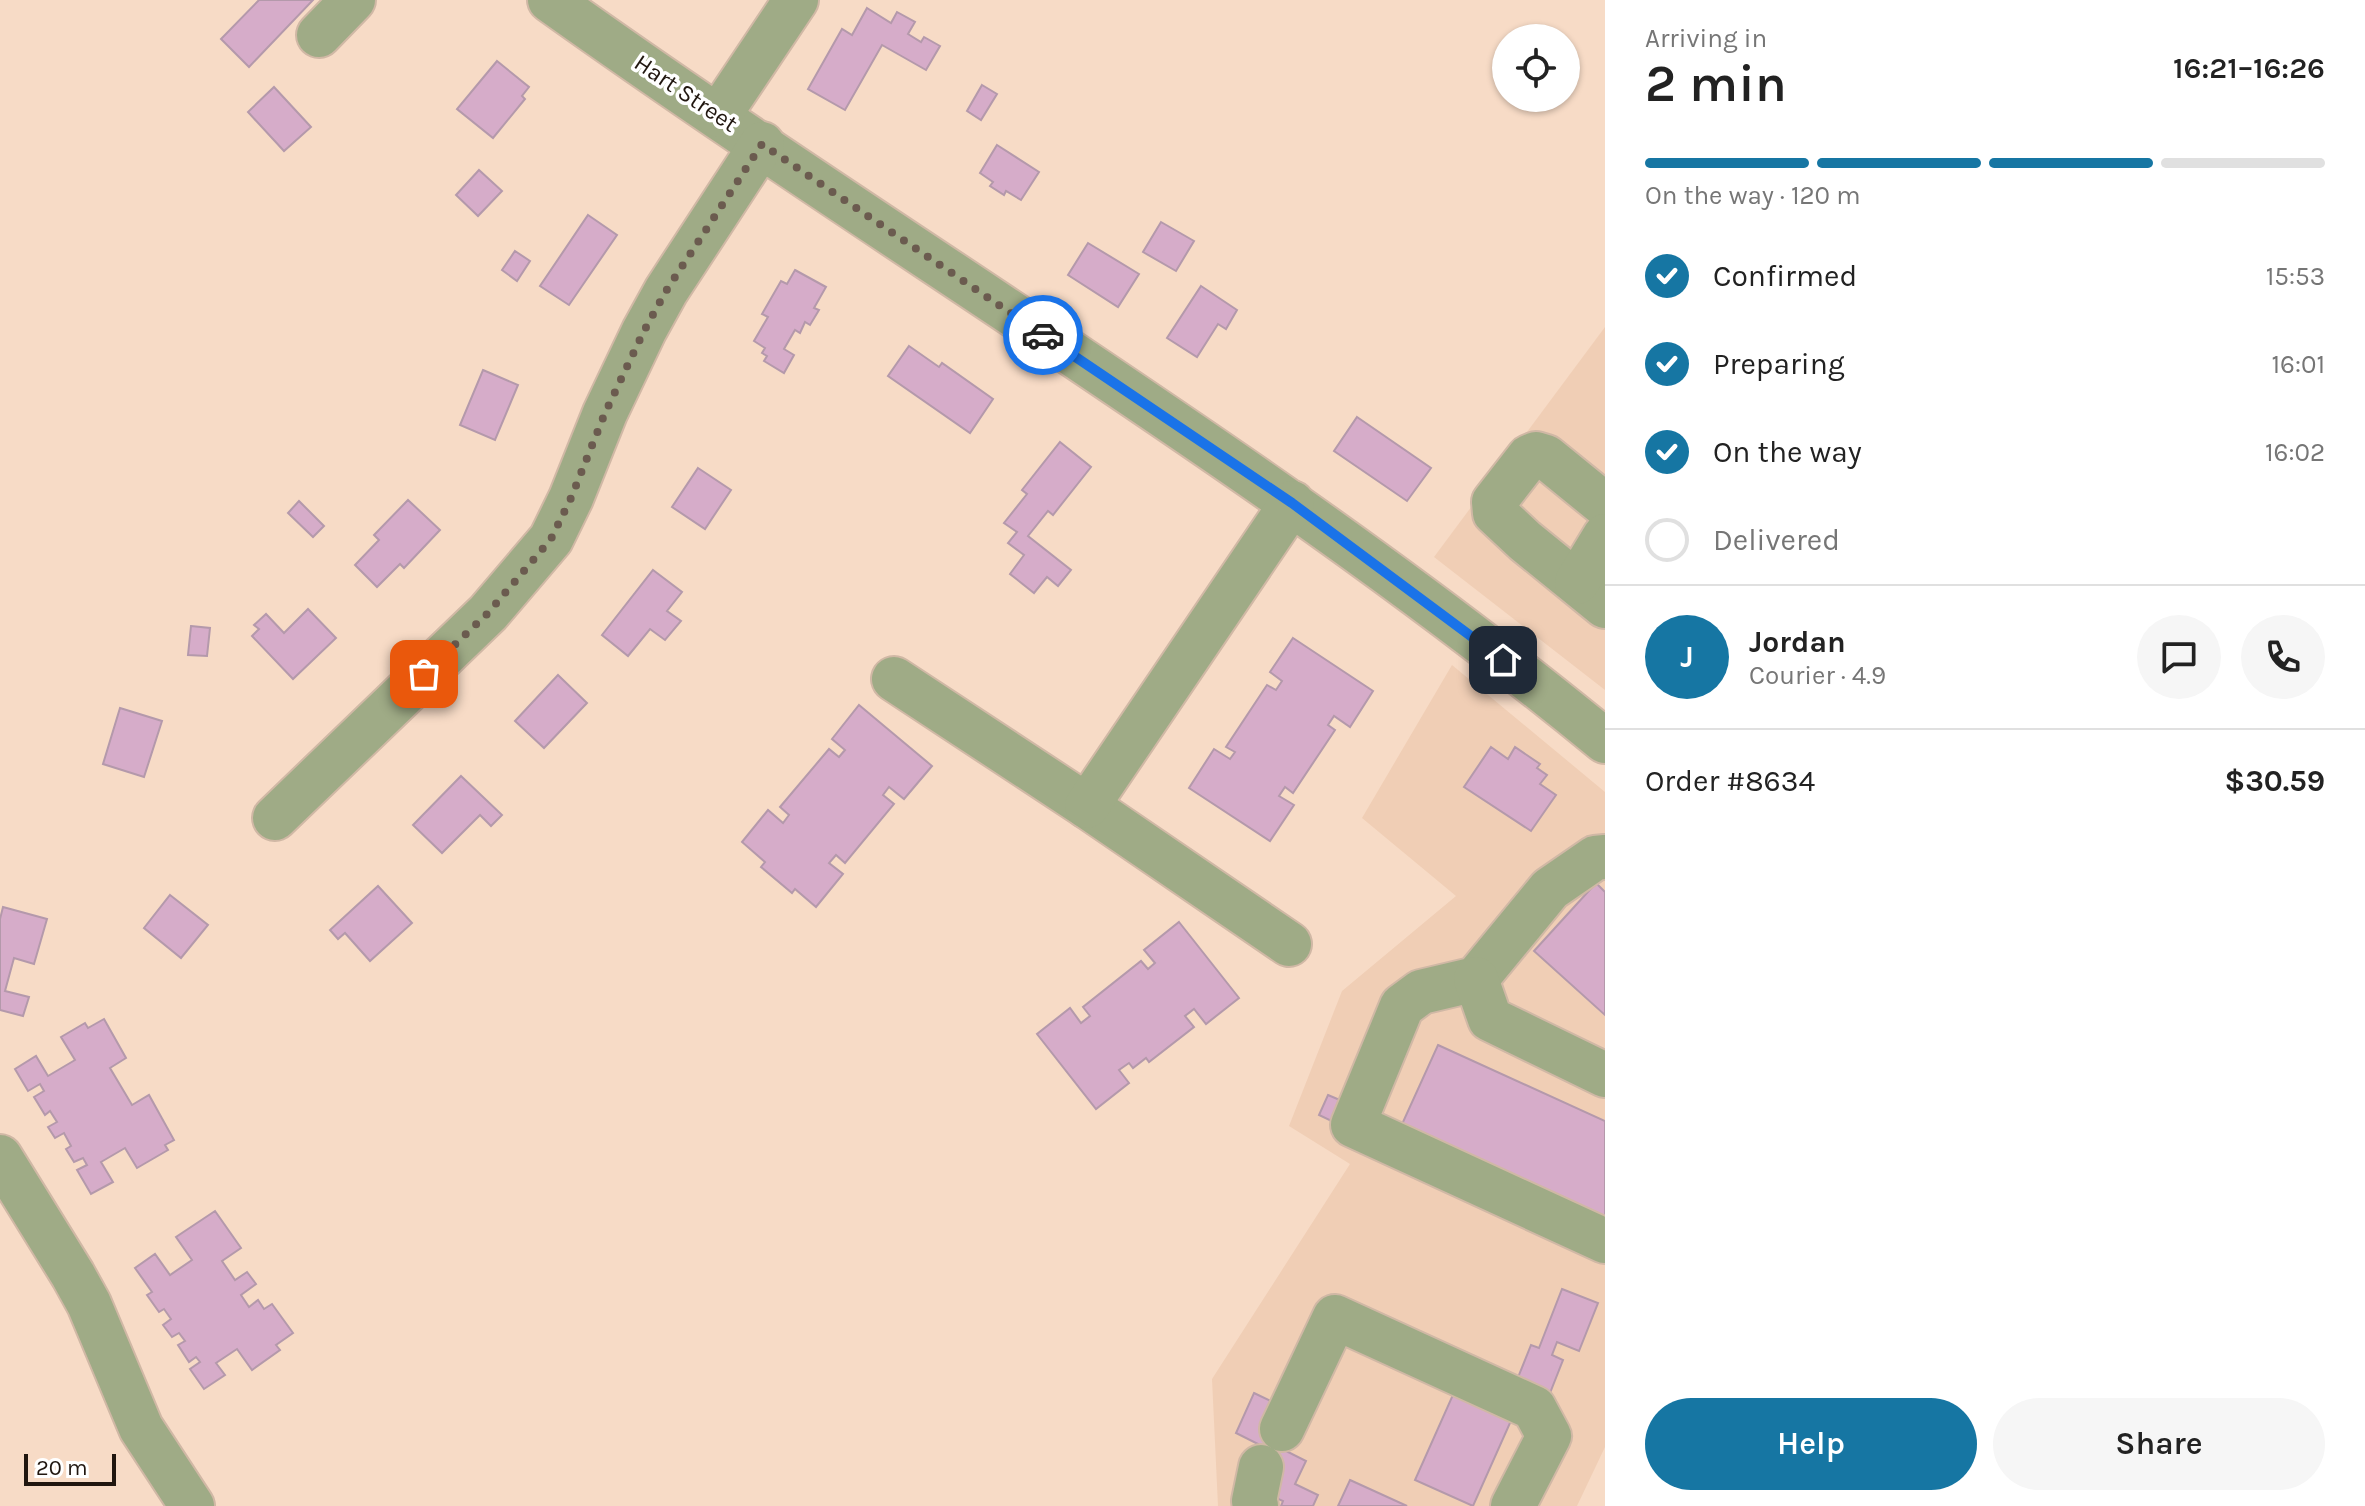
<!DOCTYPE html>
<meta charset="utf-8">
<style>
:root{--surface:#fff;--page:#f6f6f6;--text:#222;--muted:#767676;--line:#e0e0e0;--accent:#1676a3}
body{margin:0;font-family:Karla,sans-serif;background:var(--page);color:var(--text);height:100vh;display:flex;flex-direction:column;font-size:30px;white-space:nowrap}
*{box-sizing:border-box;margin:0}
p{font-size:26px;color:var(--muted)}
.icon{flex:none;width:44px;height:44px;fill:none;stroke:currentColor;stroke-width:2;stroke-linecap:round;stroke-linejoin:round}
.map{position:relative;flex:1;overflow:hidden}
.sheet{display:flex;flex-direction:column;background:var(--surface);width:760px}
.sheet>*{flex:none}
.tools{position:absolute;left:1492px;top:24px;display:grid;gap:16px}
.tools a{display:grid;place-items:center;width:88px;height:88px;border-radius:50%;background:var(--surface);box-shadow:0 2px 6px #0004;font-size:40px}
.scale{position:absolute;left:24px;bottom:20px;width:92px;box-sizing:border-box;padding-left:8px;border:4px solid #20160f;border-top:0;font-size:22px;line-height:28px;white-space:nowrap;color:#20160f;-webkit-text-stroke:6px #fff;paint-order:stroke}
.pin{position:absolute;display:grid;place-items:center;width:68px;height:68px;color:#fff;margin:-34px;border-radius:16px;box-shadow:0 4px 12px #0006}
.courier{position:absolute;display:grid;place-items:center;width:80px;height:80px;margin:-40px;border:6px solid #1a73e8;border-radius:50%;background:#fff;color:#222;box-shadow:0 2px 10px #0007}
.headline em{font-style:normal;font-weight:600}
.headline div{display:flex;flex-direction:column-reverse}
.headline{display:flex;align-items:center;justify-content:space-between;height:136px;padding:0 40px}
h1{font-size:52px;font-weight:600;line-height:60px}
.bar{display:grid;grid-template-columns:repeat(4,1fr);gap:12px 8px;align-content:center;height:96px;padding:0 40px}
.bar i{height:10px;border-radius:6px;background:var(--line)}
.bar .current{background:var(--accent)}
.bar p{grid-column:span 4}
.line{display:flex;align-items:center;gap:20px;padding:0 40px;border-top:2px solid var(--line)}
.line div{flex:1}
.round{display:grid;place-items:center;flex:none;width:84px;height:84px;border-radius:42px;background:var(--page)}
ol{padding:0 40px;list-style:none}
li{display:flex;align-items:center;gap:24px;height:88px}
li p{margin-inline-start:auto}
li .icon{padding:8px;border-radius:50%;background:var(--accent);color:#fff;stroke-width:4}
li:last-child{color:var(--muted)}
li i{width:44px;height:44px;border:4px solid var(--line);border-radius:50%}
.primary-button{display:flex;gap:16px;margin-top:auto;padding:16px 40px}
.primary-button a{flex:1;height:92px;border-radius:48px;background:var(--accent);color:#fff;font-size:32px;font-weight:600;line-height:92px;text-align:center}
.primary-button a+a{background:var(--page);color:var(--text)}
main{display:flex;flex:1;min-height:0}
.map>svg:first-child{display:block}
.built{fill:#f0ceb5}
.building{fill:#d6acc9;stroke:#b499ab;stroke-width:2}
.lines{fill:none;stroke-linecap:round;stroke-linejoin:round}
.minor-casing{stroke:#d0b8a5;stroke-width:48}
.minor{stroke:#9fab86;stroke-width:44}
.done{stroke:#6b5b4f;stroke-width:8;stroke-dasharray:0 14.4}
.route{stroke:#1a73e8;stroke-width:10}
.labels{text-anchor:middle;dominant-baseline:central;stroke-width:7;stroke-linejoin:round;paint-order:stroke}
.street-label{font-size:24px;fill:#20160f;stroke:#fff}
</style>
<main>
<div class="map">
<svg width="1605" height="1506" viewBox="0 0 1605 1506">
<rect width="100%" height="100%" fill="#f7dbc6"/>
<!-- built -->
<g class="built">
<path d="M1605,327V690L1434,557Z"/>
<path d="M1452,665L1605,792V1447L1577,1506H1218L1212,1379L1350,1164L1289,1126L1342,991L1456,896L1362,818Z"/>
</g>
<!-- building -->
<g class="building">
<path d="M259,0H313L249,67L221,39Z"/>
<path d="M867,8L891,23L897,12L915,22L908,34L921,42L924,37L940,46L926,70L882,45L845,110L808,89L842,29L852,35Z"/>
<path d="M497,61L529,87L522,96L525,99L493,138L457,109Z"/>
<path d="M982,85L997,94L981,120L967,111Z"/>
<path d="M274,87L311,127L284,151L248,112Z"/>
<path d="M997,145L1039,172L1021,200L1006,191L1004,195L990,186L993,182L980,173Z"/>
<path d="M479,170L502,191L478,216L456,195Z"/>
<path d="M588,215L617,235L569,305L540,286Z"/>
<path d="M1161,222L1194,241L1176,271L1143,252Z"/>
<path d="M1088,243L1139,274L1118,307L1068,275Z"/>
<path d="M515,251L530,261L517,281L502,270Z"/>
<path d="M795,270L826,287L814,308L819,310L810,325L805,322L800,333L795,330L784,349L794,355L784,373L764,361L767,356L762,353L765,348L754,341L768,317L762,314L781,281L787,284Z"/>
<path d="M1201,286L1237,310L1226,329L1218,324L1197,357L1167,338Z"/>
<path d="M909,346L939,367L942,363L993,399L970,433L888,376Z"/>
<path d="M483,370L518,385L495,440L460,425Z"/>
<path d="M1357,417L1431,468L1407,501L1334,451Z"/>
<path d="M1060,442L1091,467L1053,515L1048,511L1028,536L1071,570L1058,586L1047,577L1034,593L1010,574L1024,555L1008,543L1017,532L1004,523L1027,494L1022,490Z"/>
<path d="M698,468L731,490L705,529L672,507Z"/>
<path d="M408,500L440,530L404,568L400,564L377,587L355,565L379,540L374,535Z"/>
<path d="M299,501L324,526L313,537L288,513Z"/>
<path d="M653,570L682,592L667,611L681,621L665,640L650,629L628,656L602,635Z"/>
<path d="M308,609L336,638L293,679L252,636L259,629L254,625L266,614L284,633Z"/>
<path d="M191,626L210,628L207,656L188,655Z"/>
<path d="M1293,638L1373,691L1350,727L1334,716L1328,725L1335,730L1293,793L1285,787L1279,796L1294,805L1270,841L1189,788L1214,749L1230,759L1235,752L1226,747L1267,685L1276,690L1282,681L1270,672Z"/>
<path d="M558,675L587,703L544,748L515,721Z"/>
<path d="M859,705L932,766L904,799L889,787L883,795L894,804L845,863L836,855L829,863L843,874L816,907L795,889L792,893L761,867L765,862L742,842L768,810L783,823L789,815L780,807L829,749L839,757L845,750L832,739Z"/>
<path d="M120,708L162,721L144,777L103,764Z"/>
<path d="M1491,747L1508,759L1515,747L1540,764L1537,768L1547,775L1540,784L1556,795L1531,831L1464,787Z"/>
<path d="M461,776L502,815L491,826L480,815L442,853L413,825Z"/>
<path d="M1596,883L1605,892V1015L1534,951Z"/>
<path d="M378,886L412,923L370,961L345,933L338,939L330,930Z"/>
<path d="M170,895L208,925L181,958L144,928Z"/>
<path d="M3,907L47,919L34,964L14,958L5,991L29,997L23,1016L0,1010V919Z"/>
<path d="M1179,922L1239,998L1206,1024L1194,1009L1185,1016L1194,1027L1149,1062L1146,1058L1133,1068L1129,1063L1119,1070L1129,1083L1096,1109L1037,1034L1070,1008L1081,1023L1090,1016L1083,1007L1141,961L1148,969L1155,963L1144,950Z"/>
<path d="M104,1019L126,1058L110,1068L132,1105L149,1095L174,1140L165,1145L168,1150L137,1168L125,1148L101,1162L113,1182L91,1194L77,1170L87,1165L83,1158L74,1162L66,1149L71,1146L64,1133L55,1138L48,1127L57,1122L50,1111L45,1115L34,1097L44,1091L40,1084L28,1091L15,1069L36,1056L48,1076L75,1060L61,1037L85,1023L88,1028Z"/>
<path d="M1438,1045L1605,1121V1225L1398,1133Z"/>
<path d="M1328,1095L1354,1106L1344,1127L1319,1115Z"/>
<path d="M215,1211L241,1248L222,1261L235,1280L247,1272L256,1284L241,1295L249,1307L258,1300L264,1309L272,1304L293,1333L276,1345L280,1350L252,1370L237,1349L216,1363L225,1375L204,1389L190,1369L200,1362L196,1357L189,1362L178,1345L185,1341L179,1333L172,1337L163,1325L171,1319L164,1309L159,1312L147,1295L152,1292L135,1268L155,1254L170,1275L192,1260L176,1237Z"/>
<path d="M1562,1289L1598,1303L1579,1351L1557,1342L1552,1355L1563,1360L1550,1393L1517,1380L1531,1345L1539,1348Z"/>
<path d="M1456,1388L1514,1414L1473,1506L1415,1480Z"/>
<path d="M1254,1393L1283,1407L1294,1434L1286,1451L1306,1461L1295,1484L1318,1495L1313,1506H1281L1283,1501L1262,1492L1249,1461L1258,1444L1236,1433Z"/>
<path d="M1350,1480L1407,1506H1338Z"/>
</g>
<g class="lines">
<defs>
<g id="minor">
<path d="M550,0C900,250 1273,468 1605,741"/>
<path d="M319,35L353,0"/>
<path d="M719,115L796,0"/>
<path d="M1605,505L1546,457L1536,454L1529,457L1494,502L1495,513L1525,541L1605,606"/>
<path d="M1577,582L1605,536"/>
<path d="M894,679L1087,806L1289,944"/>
<path d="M1087,806L1292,503"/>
<path d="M275,818L488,613L551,539L571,498L605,413L644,331L666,291L762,144"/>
<path d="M1605,857L1595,858L1550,889L1476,979L1421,992L1402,1006L1353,1125L1605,1241"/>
<path d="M1476,979L1490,1019L1605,1075"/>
<path d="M0,1157L73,1275L89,1304L141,1428L192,1506"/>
<path d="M1282,1429L1335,1317L1534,1408L1549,1436L1513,1506"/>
<path d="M1256,1506L1254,1501L1261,1467"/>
</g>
</defs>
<!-- minor casing -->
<use href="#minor" class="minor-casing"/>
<!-- minor -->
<use href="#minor" class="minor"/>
</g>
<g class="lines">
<!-- done -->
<path class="done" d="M424,674L488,613L551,539L571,498L605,413L644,331L666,291L762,144L1043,335"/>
<!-- route -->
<path class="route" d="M1043,335L1292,503L1503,660"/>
</g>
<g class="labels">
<!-- street labels -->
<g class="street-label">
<text transform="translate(686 93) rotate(34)">Hart Street</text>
</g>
</g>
</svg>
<div class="tools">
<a><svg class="icon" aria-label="locate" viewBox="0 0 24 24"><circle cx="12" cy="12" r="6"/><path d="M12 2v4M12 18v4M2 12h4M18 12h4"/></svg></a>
</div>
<div class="scale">20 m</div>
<div class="pin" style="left:424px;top:674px;background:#ea580c"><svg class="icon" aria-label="bag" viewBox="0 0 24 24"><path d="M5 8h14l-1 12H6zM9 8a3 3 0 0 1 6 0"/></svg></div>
<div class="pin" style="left:1503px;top:660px;background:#1f2937"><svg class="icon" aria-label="home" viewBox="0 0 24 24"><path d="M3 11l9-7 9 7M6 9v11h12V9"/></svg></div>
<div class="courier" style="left:1043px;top:335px"><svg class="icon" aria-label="car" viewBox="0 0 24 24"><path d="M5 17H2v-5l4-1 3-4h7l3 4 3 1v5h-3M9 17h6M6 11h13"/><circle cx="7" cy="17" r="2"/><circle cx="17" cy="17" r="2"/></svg></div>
</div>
<section class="sheet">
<div class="headline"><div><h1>2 min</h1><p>Arriving in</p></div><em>16:21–16:26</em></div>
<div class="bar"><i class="current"></i><i class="current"></i><i class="current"></i><i></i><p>On the way · 120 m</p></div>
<ol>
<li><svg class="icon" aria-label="check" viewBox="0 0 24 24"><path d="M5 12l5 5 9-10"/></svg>Confirmed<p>15:53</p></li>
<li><svg class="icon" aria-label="check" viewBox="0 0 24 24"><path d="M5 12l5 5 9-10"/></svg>Preparing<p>16:01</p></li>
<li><svg class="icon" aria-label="check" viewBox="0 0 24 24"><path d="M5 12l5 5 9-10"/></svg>On the way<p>16:02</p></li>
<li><i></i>Delivered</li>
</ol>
<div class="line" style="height:144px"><b class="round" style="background:var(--accent);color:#fff">J</b><div><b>Jordan</b><p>Courier · 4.9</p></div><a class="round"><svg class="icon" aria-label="chat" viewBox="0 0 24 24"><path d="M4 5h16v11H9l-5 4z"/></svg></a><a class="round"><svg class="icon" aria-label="phone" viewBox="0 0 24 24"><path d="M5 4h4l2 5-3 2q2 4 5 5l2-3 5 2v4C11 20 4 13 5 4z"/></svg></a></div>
<div class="line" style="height:104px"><div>Order #8634</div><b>$30.59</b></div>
<div class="primary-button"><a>Help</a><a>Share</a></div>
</section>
</main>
